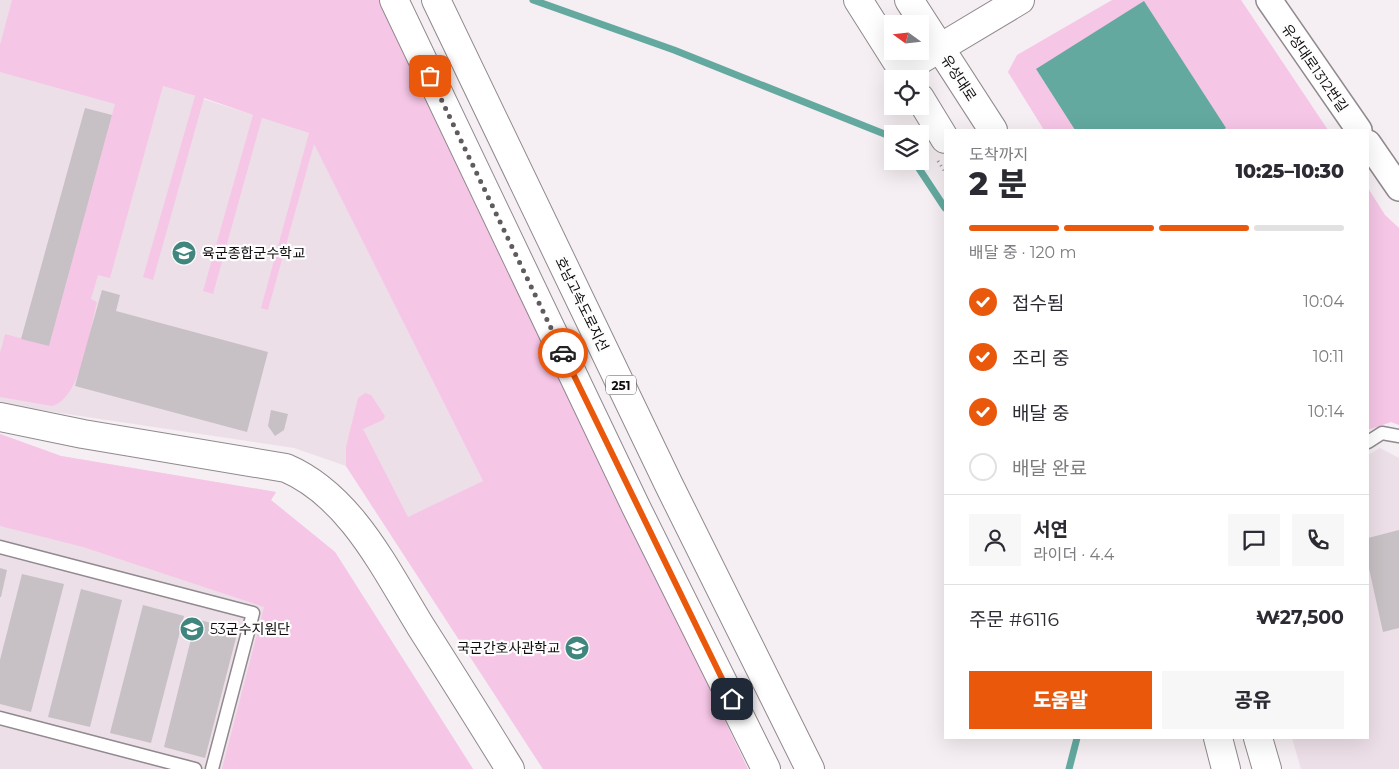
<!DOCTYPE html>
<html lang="ko">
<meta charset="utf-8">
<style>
:root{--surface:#fff;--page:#f7f7f7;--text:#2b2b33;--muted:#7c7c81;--line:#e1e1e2;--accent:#ea580c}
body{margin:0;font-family:Montserrat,"Noto Sans KR",sans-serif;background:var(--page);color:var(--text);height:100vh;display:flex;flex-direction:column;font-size:19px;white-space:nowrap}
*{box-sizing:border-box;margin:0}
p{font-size:16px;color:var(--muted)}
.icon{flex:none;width:28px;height:28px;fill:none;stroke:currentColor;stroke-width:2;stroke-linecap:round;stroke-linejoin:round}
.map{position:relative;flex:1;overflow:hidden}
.panel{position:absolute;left:944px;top:129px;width:425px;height:610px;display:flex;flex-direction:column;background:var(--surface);border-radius:0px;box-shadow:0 5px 20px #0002}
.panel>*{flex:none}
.needle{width:32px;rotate:285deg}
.fabs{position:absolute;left:884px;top:15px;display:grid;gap:10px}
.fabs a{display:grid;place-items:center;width:45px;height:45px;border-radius:0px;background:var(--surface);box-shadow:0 5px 20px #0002;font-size:25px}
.pin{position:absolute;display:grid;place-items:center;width:42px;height:42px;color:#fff;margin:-21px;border-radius:10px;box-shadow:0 2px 8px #0006}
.courier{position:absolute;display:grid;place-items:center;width:50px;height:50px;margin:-25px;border:4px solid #ea580c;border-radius:50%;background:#fff;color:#222;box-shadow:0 1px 6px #0007}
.headline em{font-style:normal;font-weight:800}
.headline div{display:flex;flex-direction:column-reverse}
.headline{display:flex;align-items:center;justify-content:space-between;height:85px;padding:0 25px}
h1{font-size:32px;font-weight:800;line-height:38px}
.bar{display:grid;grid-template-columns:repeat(4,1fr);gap:8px 5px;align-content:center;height:60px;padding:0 25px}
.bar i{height:6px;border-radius:4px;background:var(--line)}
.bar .selected{background:var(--accent)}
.bar p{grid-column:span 4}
.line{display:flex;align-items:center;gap:12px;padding:0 25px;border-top:1px solid var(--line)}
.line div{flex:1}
.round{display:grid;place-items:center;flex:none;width:52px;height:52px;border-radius:0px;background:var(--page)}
ol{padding:0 25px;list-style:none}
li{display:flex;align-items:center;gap:15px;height:55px}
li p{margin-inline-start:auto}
li .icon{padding:5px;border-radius:50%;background:var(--accent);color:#fff;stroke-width:4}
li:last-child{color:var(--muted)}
li i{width:28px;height:28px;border:2px solid var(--line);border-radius:50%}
.button{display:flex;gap:10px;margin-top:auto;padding:10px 25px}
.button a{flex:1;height:58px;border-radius:0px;background:var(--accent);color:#fff;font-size:20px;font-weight:800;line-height:58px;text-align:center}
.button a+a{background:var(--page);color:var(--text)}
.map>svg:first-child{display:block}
.built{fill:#eddfe8}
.green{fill:#f6c6e6}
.water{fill:#63a99f}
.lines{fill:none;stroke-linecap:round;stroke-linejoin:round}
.stream{stroke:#63a99f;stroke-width:7}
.building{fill:#c7c0c4}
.lane-casing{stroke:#90898d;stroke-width:15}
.street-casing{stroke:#90898d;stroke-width:28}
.secondary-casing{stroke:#90898d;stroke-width:30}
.highway-casing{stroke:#90898d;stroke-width:30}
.path{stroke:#908a8e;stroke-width:3;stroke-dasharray:1 4;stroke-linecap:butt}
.lane{stroke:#fff;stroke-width:12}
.street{stroke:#fff;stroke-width:25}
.secondary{stroke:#fff;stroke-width:28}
.highway{stroke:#fff;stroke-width:28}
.done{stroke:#605b5e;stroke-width:5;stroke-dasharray:0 9}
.route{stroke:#ea580c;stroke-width:6}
.labels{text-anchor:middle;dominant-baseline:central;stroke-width:4.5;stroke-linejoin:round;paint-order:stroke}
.shield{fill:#fefdfe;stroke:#575456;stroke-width:1}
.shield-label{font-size:12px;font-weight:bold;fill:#0f0c0e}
.street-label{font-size:14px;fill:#0f0c0e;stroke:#fefdfe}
.poi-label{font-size:14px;fill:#0f0c0e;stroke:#fefdfe;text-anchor:start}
</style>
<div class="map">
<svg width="1399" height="769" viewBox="0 0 1399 769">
<rect width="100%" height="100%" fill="#f5eef2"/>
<!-- built -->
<g class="built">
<path d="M0,0H87L163,86L309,133L483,481L748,769H543L346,466L294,448L0,404Z"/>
<path d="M0,434L61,456L276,492L271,500L335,552L473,769H0Z"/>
<path d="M1380,448L1399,458V769H1301L1292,738H1368V455Z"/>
</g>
<!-- green -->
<g class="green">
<path d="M12,0H382L748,769H543L346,466V447L358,398L365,393L371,395L385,416L383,420L363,429L408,517L483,481L314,144L268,310L261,308L309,133L262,118L213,294L203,291L253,115L204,98L153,280L143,277L195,96L163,86L110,278L98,275L91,299L97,302C90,329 81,399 52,406L0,397V353L5,334L49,346L115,104L0,72V45Z"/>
<path d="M1112,0H1241L1328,130H1223L1225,128L1036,69L1075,130H1044L1008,72L1017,55Z"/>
<path d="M1368,188L1385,215L1399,228V425L1391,422L1368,430Z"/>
<path d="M0,434L61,456L276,492L271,500L335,552L473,769H222L264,607L83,547L0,526Z"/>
</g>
<!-- water -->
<path class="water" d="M1144,1L1226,128L1223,130H1075L1036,69Z"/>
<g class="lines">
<!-- stream -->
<g class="stream">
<path d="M533,0L674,50L892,137"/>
<path d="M914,161L945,208"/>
<path d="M1069,769L1077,738"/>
</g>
</g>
<!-- building -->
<g class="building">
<path d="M85,108L112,115L49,346L21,339Z"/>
<path d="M102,290L120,295L116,311L268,352L247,432L75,386Z"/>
<path d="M271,410L288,414L284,430L275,436L268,426Z"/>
<path d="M1399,530V628L1383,632L1368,564V538Z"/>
<path d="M0,568L7,570L1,597H0Z"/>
<path d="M22,574L64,584L31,712L0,704V660Z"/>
<path d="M81,589L122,600L90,727L48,717Z"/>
<path d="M143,605L184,616L151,743L110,733Z"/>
<path d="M196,619L238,630L205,758L164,747Z"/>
</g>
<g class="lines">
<defs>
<g id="lane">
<path d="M1368,442L1382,433L1399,436"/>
<path d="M0,547L253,613L212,769"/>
<path d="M0,718L195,769"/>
</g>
<g id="street">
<path d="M1269,0L1359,130"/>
<path d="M1368,143L1399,188"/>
</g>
<g id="secondary">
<path d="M858,0L908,79"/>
<path d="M909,0L993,130"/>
<path d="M903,70L1020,0"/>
<path d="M920,98L945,139"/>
<path d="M0,417L83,434L286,468C351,496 385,569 421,627C451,674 481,722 510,769"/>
<path d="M1218,738L1226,769"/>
<path d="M1258,738L1267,769"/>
</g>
<g id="highway">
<path d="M394,0L636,507L766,769"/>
<path d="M436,0L669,485L810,769"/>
</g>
</defs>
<!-- lane casing -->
<use href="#lane" class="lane-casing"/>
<!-- street casing -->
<use href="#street" class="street-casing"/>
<!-- secondary casing -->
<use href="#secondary" class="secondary-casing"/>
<!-- highway casing -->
<use href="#highway" class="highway-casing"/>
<!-- path -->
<path class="path" d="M938,161L945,172"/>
<!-- lane -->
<use href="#lane" class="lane"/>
<!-- street -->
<use href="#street" class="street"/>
<!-- secondary -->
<use href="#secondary" class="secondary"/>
<!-- highway -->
<use href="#highway" class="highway"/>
</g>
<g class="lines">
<!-- done -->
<path class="done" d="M430,76L563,353"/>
<!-- route -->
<path class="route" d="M563,353L732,699"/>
</g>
<!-- icons -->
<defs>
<symbol id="university-disc" viewBox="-11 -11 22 22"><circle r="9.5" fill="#41867e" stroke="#fefdfe"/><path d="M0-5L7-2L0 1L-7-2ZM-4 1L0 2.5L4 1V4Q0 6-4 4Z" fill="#fff"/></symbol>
</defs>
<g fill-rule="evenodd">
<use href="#university-disc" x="170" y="239" width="28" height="28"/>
<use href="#university-disc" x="178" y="615" width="28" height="28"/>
<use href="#university-disc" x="563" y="634" width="28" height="28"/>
</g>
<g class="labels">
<!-- shield labels -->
<rect class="shield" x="606" y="375.5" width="30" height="19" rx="4"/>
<g class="shield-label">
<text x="621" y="385">251</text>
</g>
<!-- street labels -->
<g class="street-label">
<text transform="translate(1315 68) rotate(55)">유성대로1312번길</text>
<text transform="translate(959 78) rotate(57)">유성대로</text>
<text transform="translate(582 304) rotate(64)">호남고속도로지선</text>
</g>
<!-- poi labels -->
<g class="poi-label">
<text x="202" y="253">육군종합군수학교</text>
<text x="210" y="629">53군수지원단</text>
<text x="560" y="648" text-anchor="end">국군간호사관학교</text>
</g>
</g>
</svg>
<div class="fabs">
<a><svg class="needle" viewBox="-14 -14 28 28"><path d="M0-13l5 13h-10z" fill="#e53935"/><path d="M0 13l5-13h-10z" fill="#7c7c81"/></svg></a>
<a><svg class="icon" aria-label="locate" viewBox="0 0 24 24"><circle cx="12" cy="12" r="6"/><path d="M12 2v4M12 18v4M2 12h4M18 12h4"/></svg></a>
<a><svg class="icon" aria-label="layers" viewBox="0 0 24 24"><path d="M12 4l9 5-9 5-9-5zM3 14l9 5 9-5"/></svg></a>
</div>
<div class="pin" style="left:430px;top:76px;background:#ea580c"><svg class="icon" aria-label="bag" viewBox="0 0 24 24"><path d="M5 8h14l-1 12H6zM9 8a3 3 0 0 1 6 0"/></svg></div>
<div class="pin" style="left:732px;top:699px;background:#1f2937"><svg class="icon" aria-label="home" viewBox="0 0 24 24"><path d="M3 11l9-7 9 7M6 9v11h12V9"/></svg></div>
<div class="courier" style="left:563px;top:353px"><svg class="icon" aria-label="car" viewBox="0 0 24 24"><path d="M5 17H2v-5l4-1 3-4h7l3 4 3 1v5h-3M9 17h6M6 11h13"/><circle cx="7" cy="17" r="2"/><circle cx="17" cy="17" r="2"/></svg></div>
<section class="panel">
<div class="headline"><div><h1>2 분</h1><p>도착까지</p></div><em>10:25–10:30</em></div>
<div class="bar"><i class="selected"></i><i class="selected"></i><i class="selected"></i><i></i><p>배달 중 · 120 m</p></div>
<ol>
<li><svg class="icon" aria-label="check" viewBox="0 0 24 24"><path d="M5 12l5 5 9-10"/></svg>접수됨<p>10:04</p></li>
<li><svg class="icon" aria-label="check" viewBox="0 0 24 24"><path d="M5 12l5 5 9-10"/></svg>조리 중<p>10:11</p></li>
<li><svg class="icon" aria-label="check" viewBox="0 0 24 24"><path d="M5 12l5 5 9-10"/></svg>배달 중<p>10:14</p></li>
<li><i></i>배달 완료</li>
</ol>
<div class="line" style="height:90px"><a class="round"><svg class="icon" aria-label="person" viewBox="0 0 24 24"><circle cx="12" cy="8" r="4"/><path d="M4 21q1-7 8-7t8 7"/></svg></a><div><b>서연</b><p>라이더 · 4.4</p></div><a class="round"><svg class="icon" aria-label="chat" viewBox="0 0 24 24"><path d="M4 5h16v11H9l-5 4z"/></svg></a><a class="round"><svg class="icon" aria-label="phone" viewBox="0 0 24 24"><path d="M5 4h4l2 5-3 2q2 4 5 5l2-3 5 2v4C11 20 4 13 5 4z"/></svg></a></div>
<div class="line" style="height:65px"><div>주문 #6116</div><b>₩27,500</b></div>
<div class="button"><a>도움말</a><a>공유</a></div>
</section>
</div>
